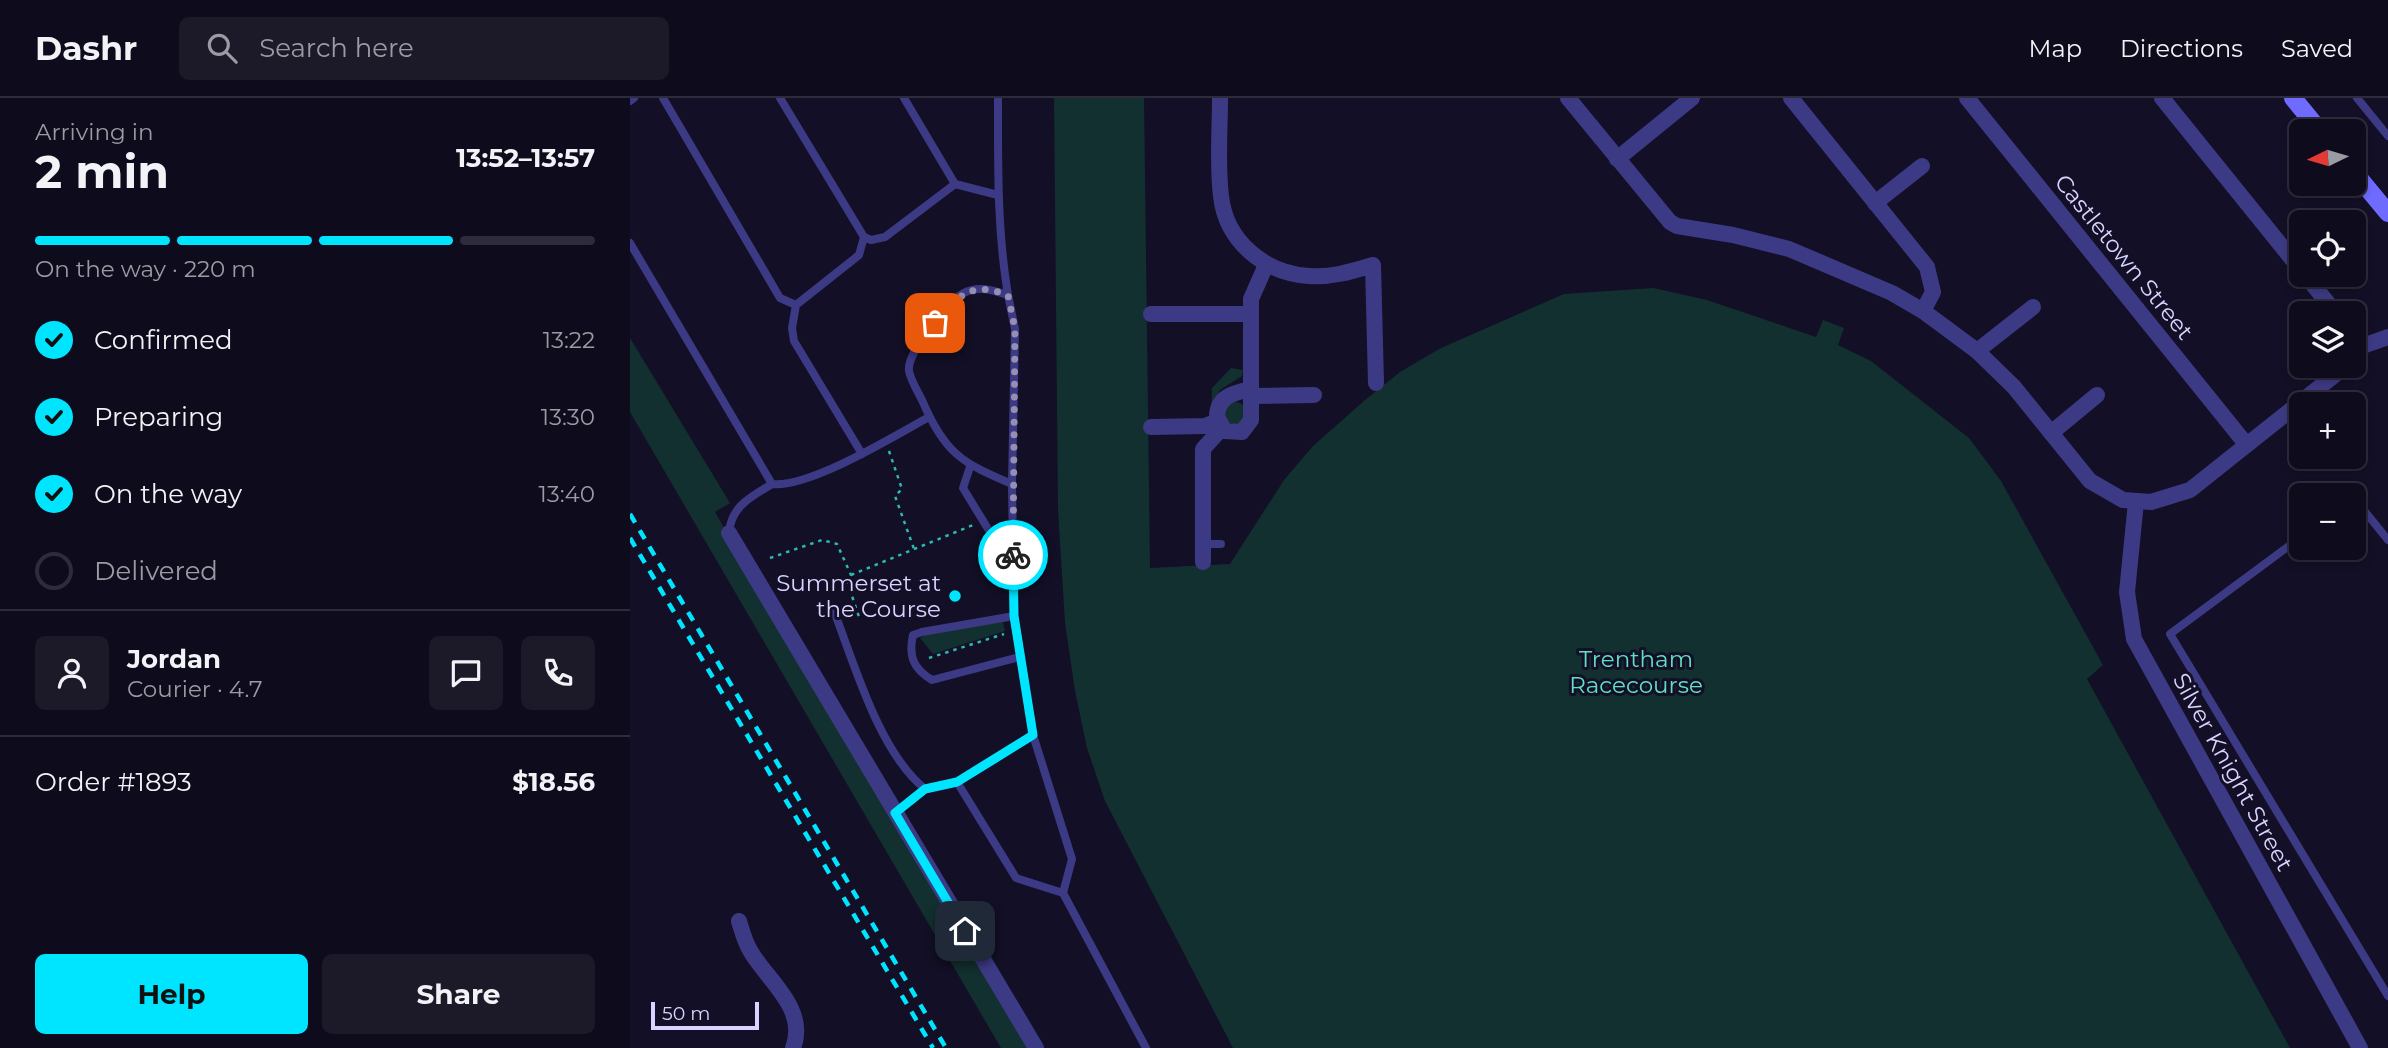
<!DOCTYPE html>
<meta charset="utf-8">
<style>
:root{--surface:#0e0b1c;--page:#1c1929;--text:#f1f3f6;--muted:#9b9ba3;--line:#2e2b3b;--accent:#00e5ff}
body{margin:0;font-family:Montserrat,sans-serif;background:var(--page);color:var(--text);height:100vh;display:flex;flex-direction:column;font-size:26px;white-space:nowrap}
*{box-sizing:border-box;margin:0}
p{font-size:23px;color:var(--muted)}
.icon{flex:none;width:38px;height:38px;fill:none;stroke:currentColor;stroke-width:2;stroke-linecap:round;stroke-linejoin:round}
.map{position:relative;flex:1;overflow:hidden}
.panel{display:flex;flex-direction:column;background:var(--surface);width:630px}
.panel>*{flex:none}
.needle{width:46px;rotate:265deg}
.tools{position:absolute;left:1659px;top:21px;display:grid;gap:14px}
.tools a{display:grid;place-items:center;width:77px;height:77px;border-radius:10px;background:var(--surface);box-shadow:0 4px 10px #0003,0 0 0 2px var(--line);font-size:35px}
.scale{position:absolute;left:21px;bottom:18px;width:108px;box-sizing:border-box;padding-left:7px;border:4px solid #d9d4ff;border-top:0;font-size:19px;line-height:24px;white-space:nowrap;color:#d9d4ff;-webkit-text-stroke:5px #130f26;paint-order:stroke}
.pin{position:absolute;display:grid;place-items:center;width:60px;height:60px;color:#fff;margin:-30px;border-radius:14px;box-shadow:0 4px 10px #0006}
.courier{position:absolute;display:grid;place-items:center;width:70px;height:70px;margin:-35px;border:5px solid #00e5ff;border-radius:50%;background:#fff;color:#222;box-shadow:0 2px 9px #0007}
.summary em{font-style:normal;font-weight:700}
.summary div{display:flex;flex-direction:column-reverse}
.summary{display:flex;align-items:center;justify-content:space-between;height:119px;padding:0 35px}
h1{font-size:46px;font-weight:700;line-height:52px}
.bar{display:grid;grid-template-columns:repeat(4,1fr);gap:10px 7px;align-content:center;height:84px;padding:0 35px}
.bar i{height:9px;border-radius:5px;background:var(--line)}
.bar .selected{background:var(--accent)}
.bar p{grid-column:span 4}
.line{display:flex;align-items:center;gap:18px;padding:0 35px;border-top:2px solid var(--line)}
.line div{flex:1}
.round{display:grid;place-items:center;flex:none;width:74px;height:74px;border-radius:10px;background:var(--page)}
ol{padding:0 35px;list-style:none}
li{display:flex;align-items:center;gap:21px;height:77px}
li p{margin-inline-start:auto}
li .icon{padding:7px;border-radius:50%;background:var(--accent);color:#111;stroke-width:4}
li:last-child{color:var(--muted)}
li i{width:38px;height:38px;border:4px solid var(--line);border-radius:50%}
.button{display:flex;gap:14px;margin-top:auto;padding:14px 35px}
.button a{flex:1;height:80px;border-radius:10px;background:var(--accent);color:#111;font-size:28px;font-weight:700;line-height:80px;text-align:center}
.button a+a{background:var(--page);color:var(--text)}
header{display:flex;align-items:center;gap:42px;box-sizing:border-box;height:98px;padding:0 35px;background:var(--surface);border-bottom:2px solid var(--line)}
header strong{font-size:33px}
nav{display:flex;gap:38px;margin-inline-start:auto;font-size:24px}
.search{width:490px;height:63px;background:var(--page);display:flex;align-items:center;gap:18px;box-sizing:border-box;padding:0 24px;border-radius:10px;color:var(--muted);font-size:26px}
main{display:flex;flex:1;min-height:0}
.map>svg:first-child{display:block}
.green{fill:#12302f}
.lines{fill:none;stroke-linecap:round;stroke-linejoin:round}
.path{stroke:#2fb8b0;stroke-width:2.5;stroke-dasharray:3.5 5;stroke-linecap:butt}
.lane{stroke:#3d3a85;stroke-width:8}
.street{stroke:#3d3a85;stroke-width:16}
.secondary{stroke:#6f6bff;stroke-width:18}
.rail{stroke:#00e5ff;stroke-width:4.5;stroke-dasharray:10 9;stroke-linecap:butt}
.done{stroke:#948fb3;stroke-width:7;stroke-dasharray:0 12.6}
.route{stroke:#00e5ff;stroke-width:9}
.poi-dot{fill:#00e5ff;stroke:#130f26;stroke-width:2.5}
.labels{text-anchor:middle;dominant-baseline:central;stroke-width:6;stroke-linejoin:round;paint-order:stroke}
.street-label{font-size:23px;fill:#d9d4ff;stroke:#130f26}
.poi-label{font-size:23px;fill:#d9d4ff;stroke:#130f26;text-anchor:end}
.park-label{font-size:23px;fill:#5fe0c0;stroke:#130f26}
</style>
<header>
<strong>Dashr</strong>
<div class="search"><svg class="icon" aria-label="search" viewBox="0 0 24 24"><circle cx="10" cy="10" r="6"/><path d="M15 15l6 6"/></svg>Search here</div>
<nav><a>Map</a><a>Directions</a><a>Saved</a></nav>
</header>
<main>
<section class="panel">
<div class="summary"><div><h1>2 min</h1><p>Arriving in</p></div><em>13:52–13:57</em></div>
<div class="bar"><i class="selected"></i><i class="selected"></i><i class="selected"></i><i></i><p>On the way · 220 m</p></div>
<ol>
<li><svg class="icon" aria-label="check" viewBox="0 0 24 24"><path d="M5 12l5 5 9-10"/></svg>Confirmed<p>13:22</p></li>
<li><svg class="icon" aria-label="check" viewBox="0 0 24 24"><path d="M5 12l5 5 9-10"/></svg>Preparing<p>13:30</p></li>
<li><svg class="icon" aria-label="check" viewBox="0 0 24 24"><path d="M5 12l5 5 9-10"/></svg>On the way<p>13:40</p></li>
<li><i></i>Delivered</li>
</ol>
<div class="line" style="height:126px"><a class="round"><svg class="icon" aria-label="person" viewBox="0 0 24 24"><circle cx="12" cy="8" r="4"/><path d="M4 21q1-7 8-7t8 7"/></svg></a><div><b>Jordan</b><p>Courier · 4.7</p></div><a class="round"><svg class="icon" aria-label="chat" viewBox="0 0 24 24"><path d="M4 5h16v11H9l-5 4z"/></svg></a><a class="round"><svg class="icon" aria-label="phone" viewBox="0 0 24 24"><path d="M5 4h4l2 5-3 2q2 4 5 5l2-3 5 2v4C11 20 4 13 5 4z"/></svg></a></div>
<div class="line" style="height:91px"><div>Order #1893</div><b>$18.56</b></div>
<div class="button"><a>Help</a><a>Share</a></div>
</section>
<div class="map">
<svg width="1758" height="950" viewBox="0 0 1758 950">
<rect width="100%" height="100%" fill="#130f26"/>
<!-- green -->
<g class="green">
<path d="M424,0H514L520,470L600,466L654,382L683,348L735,302L770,274L811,250L934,196L1023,190L1077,202L1186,239L1193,222L1214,230L1208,247L1241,263L1339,340L1371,383L1473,567L1457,581L1660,950H603L475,703L457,650L445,593L435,525L428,412Z"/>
<path d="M0,240L100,405L85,414L397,950H371L0,314Z"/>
<path d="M601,270L613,272L612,278L590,292L581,311L582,290Z"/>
<circle cx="605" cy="315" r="11"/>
<path d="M373,524L375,533L303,556L290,540L300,534Z"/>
</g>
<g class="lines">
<!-- path -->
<g class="path">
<path d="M259,353L272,391L265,398L284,451"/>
<path d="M140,460L192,442L207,446L221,477L218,486L229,519"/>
<path d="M221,477L343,427"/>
<path d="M299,560L374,536"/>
</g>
<!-- lane -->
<g class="lane">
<path d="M33,0L150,200L166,207"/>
<path d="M150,0L234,139L229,157L166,207L162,230L164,243L232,356"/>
<path d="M274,0L325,86L368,97"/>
<path d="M368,0C368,66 367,132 378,197"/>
<path d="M1727,0L1758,38"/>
<path d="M0,3L4,0"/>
<path d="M234,139L241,142L255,139L325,86"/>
<path d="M0,145L142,386C180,390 264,338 299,319"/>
<path d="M340,369L333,390L366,444L383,465"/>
<path d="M382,386C331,365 314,354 292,302C288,294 281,283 279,273C276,256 317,204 332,196C347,187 363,192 378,197L385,231L382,386L384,518L403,637L442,761L433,795L516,950"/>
<path d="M1724,400L1758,442"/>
<path d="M99,435C101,408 121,399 142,386"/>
<path d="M1671,439L1540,536L1758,898"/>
<path d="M573,446H591"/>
<path d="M202,508C224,564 248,653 295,691L327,684L403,637"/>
<path d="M384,518L292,534L283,537C278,559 284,571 302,582L389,559"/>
<path d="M327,684L386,780L433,795"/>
<path d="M265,715L295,691"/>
</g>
<!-- street -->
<g class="street">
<path d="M590,0C590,32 587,66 591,98C596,144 635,175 679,178C701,180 723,173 743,167L746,285"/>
<path d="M938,0L1040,124L1047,128L1103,137L1159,151L1262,195L1293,213L1347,253L1384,289L1460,383L1493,402L1521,404L1560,392L1716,268"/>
<path d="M1161,0L1297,169L1303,194L1293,213"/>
<path d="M1337,0L1616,346"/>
<path d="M1532,0L1671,172"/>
<path d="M987,61L1062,0"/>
<path d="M1245,105L1292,68"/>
<path d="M1675,177L1706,215"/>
<path d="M521,216H620"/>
<path d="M1724,251L1758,239"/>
<path d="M1347,253L1403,209"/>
<path d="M620,291C603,295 587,299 587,319L595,333L612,334L621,322V201L636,167"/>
<path d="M621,298L684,297"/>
<path d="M521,329L575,328L588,323"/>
<path d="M1421,335L1467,297"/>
<path d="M1506,404L1497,494L1504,541L1730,950"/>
<path d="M99,435L406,950"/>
<path d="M573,464V351L592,330"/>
<path d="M109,823C112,833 115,845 121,854C138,883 178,911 163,950"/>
</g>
<!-- secondary -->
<g class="secondary">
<path d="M1663,0L1690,33"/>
<path d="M1724,74L1758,115"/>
</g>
<!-- rail -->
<g class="rail">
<path d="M0,416L316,950"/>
<path d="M0,440L303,950"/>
</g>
</g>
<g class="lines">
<!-- done -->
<path class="done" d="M305,225C330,197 339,183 378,197L385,231L383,457"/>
<!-- route -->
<path class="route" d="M335,833L265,715L295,691L327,684L403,637L384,518L383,457"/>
</g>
<!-- markers -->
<circle class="poi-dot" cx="325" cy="498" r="7"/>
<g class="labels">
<!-- street labels -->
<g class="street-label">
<text transform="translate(1494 159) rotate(51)">Castletown Street</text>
<text transform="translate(1603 674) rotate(61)">Silver Knight Street</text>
</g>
<!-- poi labels -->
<g class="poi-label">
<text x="311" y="485">Summerset at<tspan x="311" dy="26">the Course</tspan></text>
</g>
<!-- park labels -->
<g class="park-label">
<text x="1006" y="561">Trentham<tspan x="1006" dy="26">Racecourse</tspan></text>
</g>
</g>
</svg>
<div class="tools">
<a><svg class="needle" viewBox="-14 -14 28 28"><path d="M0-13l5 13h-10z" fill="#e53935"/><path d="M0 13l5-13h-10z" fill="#9b9ba3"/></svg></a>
<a><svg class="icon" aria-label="locate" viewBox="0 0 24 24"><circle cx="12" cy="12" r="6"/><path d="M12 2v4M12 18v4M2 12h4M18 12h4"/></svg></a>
<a><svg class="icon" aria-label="layers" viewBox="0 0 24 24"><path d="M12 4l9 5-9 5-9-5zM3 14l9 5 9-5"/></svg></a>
<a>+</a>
<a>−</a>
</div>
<div class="scale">50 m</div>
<div class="pin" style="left:305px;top:225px;background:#ea580c"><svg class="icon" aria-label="bag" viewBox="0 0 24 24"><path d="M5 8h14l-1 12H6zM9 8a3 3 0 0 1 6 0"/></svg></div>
<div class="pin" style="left:335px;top:833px;background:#1f2937"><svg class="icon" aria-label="home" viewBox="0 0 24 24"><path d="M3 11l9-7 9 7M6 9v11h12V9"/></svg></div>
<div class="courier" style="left:383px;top:457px"><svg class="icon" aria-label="bike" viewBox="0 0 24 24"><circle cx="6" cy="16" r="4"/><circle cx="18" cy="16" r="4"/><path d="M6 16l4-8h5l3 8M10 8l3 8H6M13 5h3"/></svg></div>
</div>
</main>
